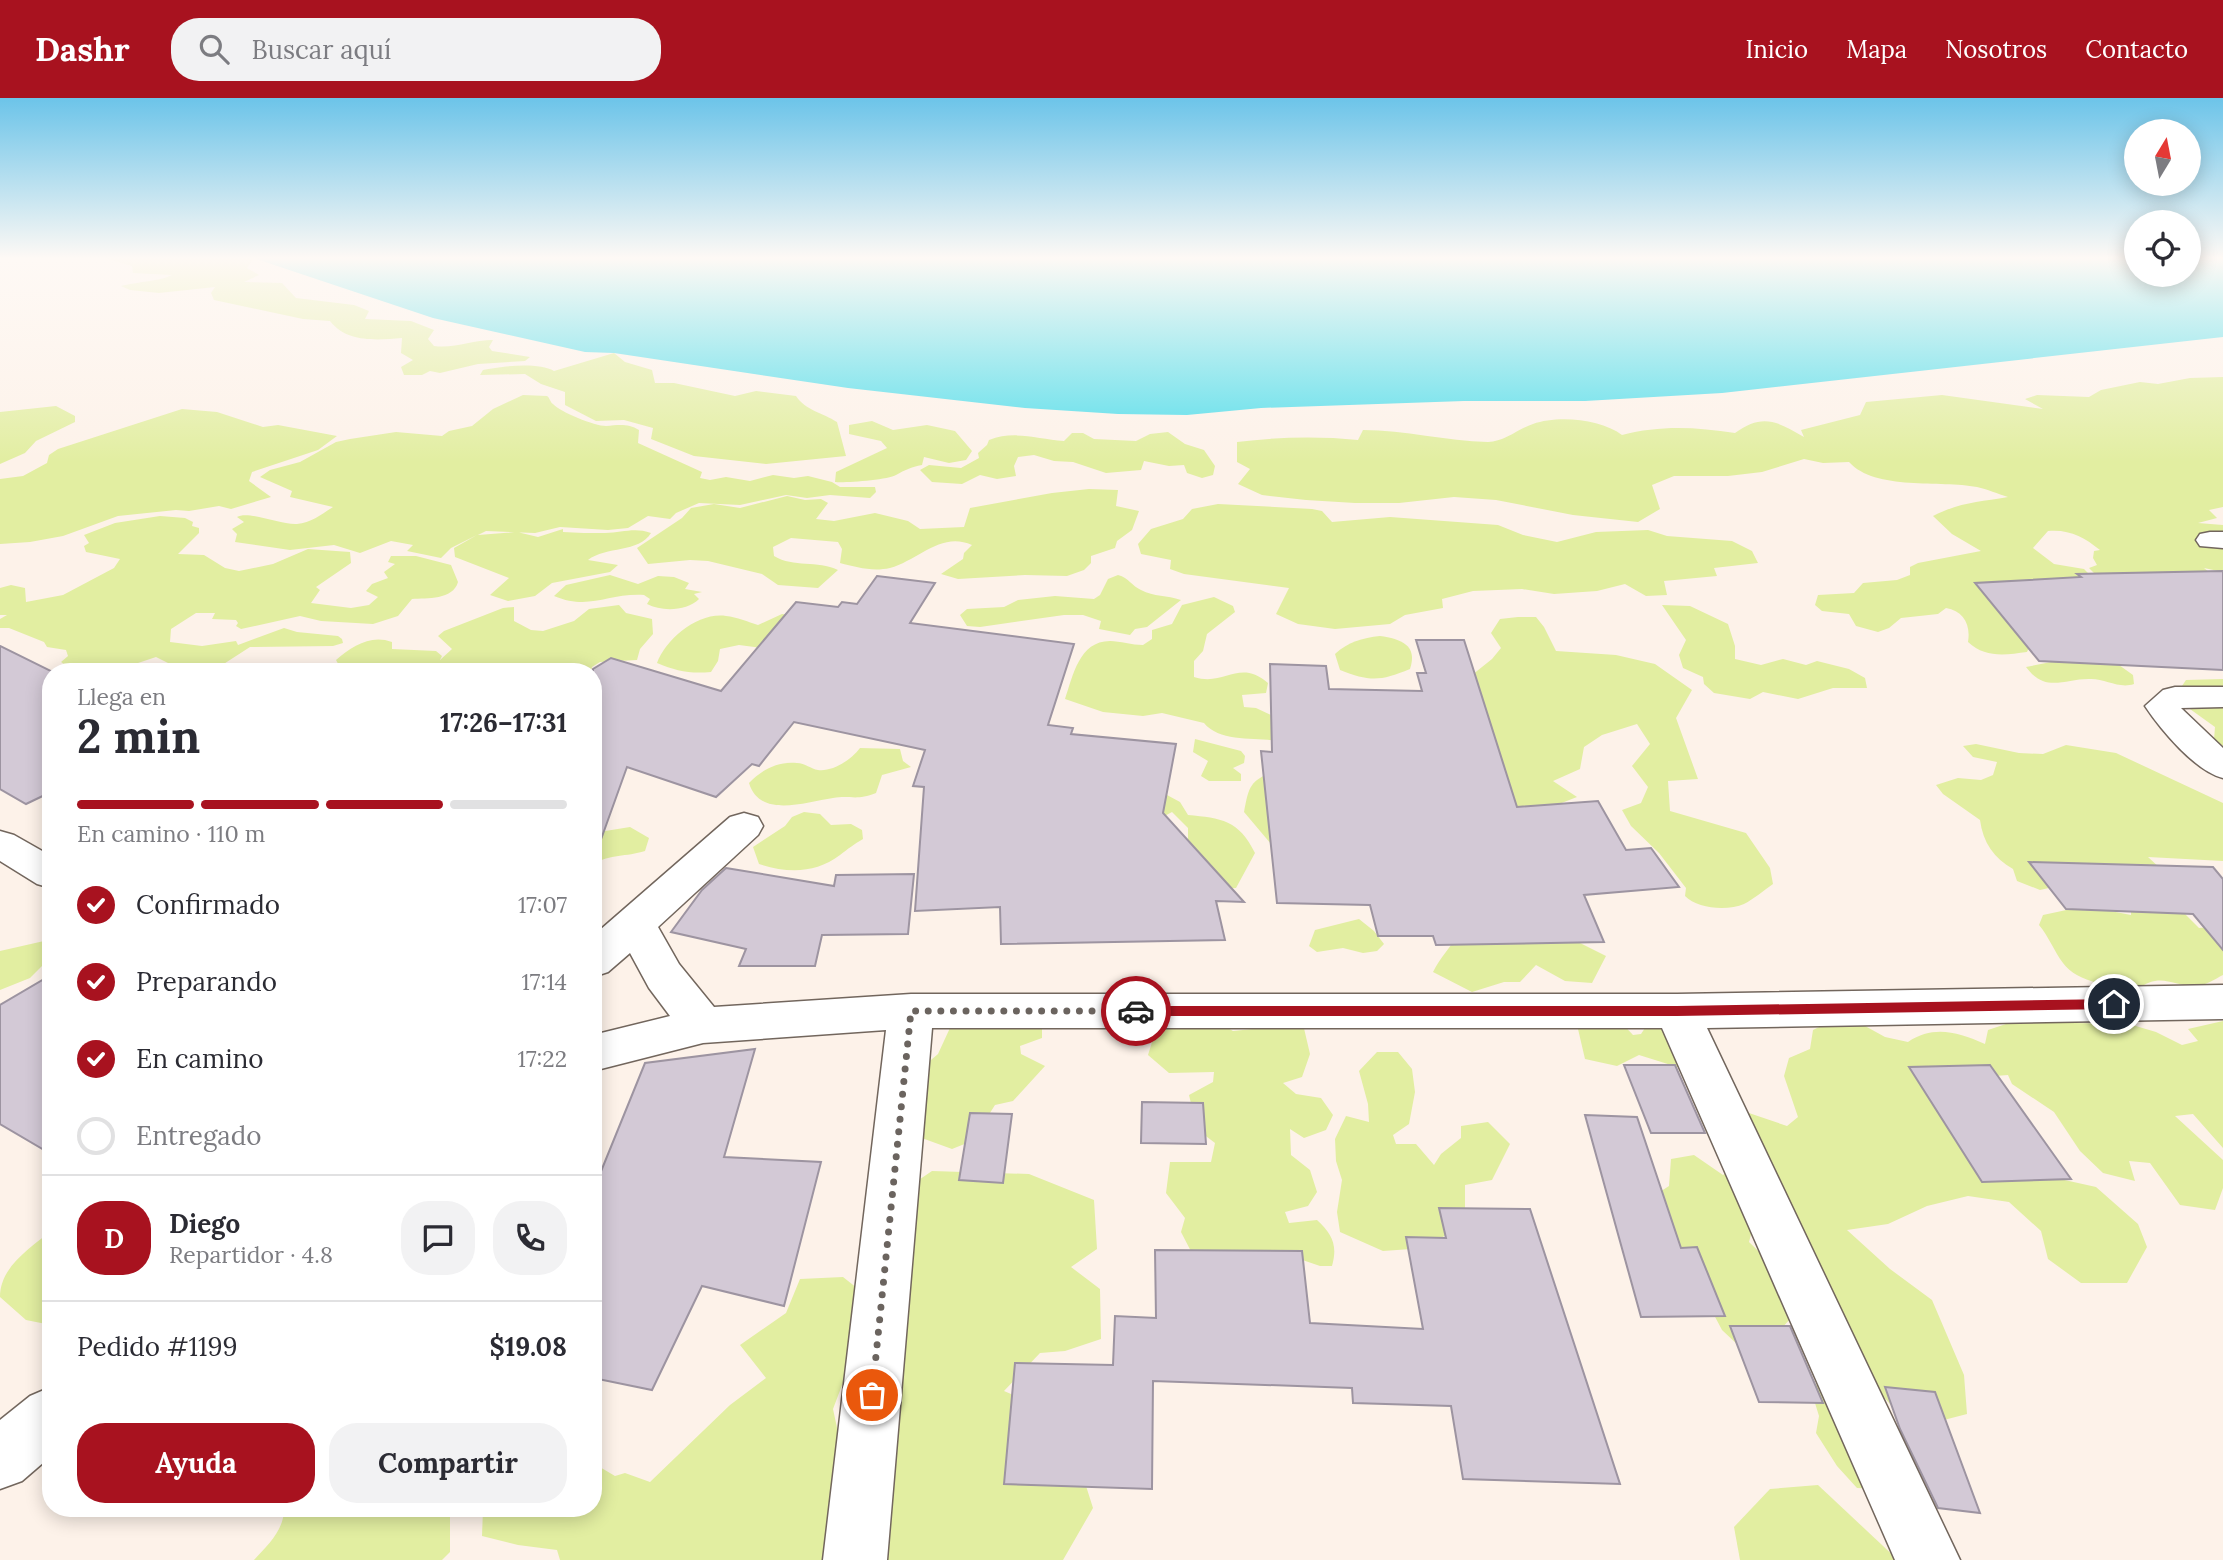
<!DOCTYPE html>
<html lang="es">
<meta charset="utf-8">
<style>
:root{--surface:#fff;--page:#f2f2f3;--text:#2b2b33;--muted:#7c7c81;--line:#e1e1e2;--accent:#a8121f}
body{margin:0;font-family:Lora,serif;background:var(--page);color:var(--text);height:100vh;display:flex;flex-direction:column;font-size:26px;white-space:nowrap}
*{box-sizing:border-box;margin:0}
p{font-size:23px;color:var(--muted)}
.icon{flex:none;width:38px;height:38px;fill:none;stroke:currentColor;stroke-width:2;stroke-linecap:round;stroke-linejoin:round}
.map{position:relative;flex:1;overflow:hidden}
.details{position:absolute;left:42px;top:565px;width:560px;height:854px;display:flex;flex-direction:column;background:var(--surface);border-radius:28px;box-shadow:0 4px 18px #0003}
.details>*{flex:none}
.needle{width:46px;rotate:10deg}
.tools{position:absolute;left:2124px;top:21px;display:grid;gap:14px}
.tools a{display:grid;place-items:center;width:77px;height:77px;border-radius:50%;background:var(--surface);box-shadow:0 4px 18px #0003;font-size:35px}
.pin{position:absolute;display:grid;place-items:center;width:60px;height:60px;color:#fff;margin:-30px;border:4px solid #fff;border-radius:50%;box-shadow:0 2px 7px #0007}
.courier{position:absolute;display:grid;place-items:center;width:70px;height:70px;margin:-35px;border:5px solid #a8121f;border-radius:50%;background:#fff;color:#222;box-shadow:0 2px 9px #0007}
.summary em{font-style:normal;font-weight:700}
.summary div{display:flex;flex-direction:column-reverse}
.summary{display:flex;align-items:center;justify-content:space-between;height:119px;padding:0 35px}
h1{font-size:46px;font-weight:700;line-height:52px}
.bar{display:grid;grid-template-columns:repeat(4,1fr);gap:10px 7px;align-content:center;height:84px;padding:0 35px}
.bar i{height:9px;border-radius:5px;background:var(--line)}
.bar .active{background:var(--accent)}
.bar p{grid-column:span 4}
.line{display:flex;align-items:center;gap:18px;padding:0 35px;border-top:2px solid var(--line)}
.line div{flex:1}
.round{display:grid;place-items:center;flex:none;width:74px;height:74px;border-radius:28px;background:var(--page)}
ol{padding:0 35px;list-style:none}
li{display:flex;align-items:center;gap:21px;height:77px}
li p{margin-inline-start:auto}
li .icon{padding:7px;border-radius:50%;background:var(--accent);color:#fff;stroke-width:4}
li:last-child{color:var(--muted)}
li i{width:38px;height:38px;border:4px solid var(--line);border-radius:50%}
.button{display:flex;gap:14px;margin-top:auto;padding:14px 35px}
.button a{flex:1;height:80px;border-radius:28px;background:var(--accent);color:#fff;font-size:28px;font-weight:700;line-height:80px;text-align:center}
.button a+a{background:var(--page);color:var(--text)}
header{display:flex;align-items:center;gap:42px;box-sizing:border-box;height:98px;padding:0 35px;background:var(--accent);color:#fff}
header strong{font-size:33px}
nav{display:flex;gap:38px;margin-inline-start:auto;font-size:24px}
.search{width:490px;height:63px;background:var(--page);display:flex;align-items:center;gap:18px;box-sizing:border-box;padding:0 24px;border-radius:28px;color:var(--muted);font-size:26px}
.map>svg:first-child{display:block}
.green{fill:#e2eea1}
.water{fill:#52ddea}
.building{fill:#d3c9d6;stroke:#9d94a1;stroke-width:2}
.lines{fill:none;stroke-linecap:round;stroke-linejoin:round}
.street-casing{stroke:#72665d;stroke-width:3}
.street{fill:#fff;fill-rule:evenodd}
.route{fill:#a8121f}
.done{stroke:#6b645f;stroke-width:7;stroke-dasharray:0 12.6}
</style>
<header>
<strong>Dashr</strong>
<div class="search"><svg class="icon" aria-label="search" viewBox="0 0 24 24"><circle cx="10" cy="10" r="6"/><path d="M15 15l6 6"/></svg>Buscar aquí</div>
<nav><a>Inicio</a><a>Mapa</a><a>Nosotros</a><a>Contacto</a></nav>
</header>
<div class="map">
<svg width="2223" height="1462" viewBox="0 0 2223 1462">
<rect width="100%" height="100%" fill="#fdf2e9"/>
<!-- green -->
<g class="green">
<path d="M101,159H250L253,161L247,170L259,177L244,184L282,185L296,200L354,207L369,213L365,221L411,223L434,232L428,241L434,248C454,251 472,242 493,242L489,249L492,253L530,259L525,263L478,266L440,275L430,273L422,277H404L401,269L413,262L401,255L402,240C377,242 347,245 330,223L303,221L214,202L211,195L215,189L159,195L130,192L121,188C136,184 161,183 172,177L133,175L132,168Z"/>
<path d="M614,255L625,264L652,272L655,285H674L735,298L756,293L796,298C805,312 823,315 837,324L846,358L766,366L694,358L651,341L653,330L624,322L596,323L565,307V294L541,286L525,276L480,277L483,272C501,268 539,264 554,273Z"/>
<path d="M2223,279V409L2209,412L2217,420L2198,425L2223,427V474L2204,470L2215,479L2095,476L2089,470L2097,467L2093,460L2094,453L2100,452C2084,439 2069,431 2048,433L2033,450L2054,466L2084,471L2095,482L2031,545L2027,554C2005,557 1985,560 1968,544C1971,526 1963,513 1946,510L1938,516L1901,520L1889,530L1878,534L1856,528L1849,516L1822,513L1815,507L1818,497L1854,495L1863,485L1897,482L1910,477V469L1918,465L1981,453L1952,436L1933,418C1961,404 1979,404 2008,399C1998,396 1987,391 1977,389C1941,382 1875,393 1849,364L1823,365L1804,361L1762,374L1728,378H1674L1652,387L1660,411L1638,424L1573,417L1496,402L1454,399L1399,405H1355L1306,402L1262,397L1238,386L1250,371L1237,364V344C1276,339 1319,338 1358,342L1363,332C1405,332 1446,343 1488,344C1504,344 1518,331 1533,326C1558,317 1601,321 1622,337C1660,327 1696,329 1735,335C1762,315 1777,323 1804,339L1801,332L1860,317L1866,304L1942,297L2043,311L2025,301L2037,297L2089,299L2101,292L2140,284L2158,286L2190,280Z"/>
<path d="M523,297L547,298C550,300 550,304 553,306C560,314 595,328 606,328C618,327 628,325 639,332L638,345L702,374L700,380L710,382L726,379L750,383L773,377L794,380L808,378L832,384L840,389H875L876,394L870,400L830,397L807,400L786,397L740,407L699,405L676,415L670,421L648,418L628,430L608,432L560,429L535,435L486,433L478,437L517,434L538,439L563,431V434C576,435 591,435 605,435C622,435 634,429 651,435C639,455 606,448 588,462L618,467L610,474L552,485L535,498L508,503L490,497L509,480L455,459L454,450L477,437L451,450L441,460L407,453L413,447L391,443L360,455L334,447L290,452L235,444L237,436L232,431L244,424L237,419C248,412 280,427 297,426C311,425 322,416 333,409L290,399L292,393L260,379L270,372L300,364L336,344L350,341L396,334L442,338L449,333L472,328L493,311Z"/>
<path d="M56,308L75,318V324L36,343L25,355L0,366V314Z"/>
<path d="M182,311L217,314L263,329L278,327L337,338L318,352L252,374L249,383L271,399L231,411L219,408L189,413L176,412L118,418L63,438L30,444L0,446V381L23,378L47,365L49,357L58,351Z"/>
<path d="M872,323L893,332L927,327L955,333L972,353L966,362L949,365L924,359L922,367C911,369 905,372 896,377C888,382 844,385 835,384L836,374L887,350L881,343L849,336V327Z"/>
<path d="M1168,334L1185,346L1204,352L1215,368L1213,377L1202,380L1187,375L1184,367L1169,368L1144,363L1141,372L1106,375L1073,364L1054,363L1034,357L1018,359L1014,368L1016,378L997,381L980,377L962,386L932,384L920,372L929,367L961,370L979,360L978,355L987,347L989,342C1014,332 1038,341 1064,343L1072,335H1083L1094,341L1136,343L1150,336Z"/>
<path d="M1089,391L1118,392L1116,408L1139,413L1132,432L1117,443L1115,450L1091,458V465L1084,472L1067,478L1025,477L958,481L941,476L963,461L964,455L972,447C941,433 919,462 890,470C872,474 856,469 840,465L842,451L838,444L791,440L773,449L774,458C794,470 817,462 838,472L818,490L778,487L762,476L708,463L690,462L648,466L637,450L682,420L691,410L714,406L740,410L787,398L805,402L821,401L828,405L816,421L834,423L875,415L908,423L920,431L964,429L970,410L1052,395Z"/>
<path d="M1218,406L1312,411L1322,413L1332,424L1390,419L1498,427L1523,437L1557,444L1596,434L1648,432L1667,438L1732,443L1752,453L1758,465L1714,470L1717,478L1664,483L1667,497L1646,498L1625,486L1597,493L1554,496L1522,491L1473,493L1442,501L1443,510L1405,517L1390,526L1335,531L1298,526L1276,516L1289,490L1184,476L1170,471L1171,462L1141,456L1138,446L1151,431L1183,421L1192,411Z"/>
<path d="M160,418L185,420L193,424L192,428L199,430V435L178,456L204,457L225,470L239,473L273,466L308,451L350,454L351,465L316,489L320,492L311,505L351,510L369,507L378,499L366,493L372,486L388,480L384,474L395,466L388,464L391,458H416L451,467L458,484C453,502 427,500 412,501L398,518L373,526L321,523L300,518L241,531L236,528L238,525L236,522L212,521L215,515H196L171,531L170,544L202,548L236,543L238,547L284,530L297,534L338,538L342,541L343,545L333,548L250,549L219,569L199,571H180L156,559L129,568H67L61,564L68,558L66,552L47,549L44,544L9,530H0V521L7,517H0V490L11,487L25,490L26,504L63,497L114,470L120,461L86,454L84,448L89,445L84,437L115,425Z"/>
<path d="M610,477L638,486L658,478L674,479L689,485L685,491L702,494L694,496L699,501C687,513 662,514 647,506L650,501L644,497C607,495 590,513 554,498L566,487Z"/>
<path d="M1118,477C1129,480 1132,488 1141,492C1154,499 1167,497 1181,502L1147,529L1135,531L1130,537L1099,531L1101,523L1083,517H1064L980,529L967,528L960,517L967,511L1004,509L1018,502L1055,498L1094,501L1100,497L1108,481Z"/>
<path d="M1214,499L1233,508L1235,514L1207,536L1203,553L1194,563V579C1225,589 1239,560 1268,585L1266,595L1242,597L1244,609L1256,610L1273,618L1282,644C1259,638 1221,646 1204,625L1162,615L1143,618L1103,614L1065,601C1073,578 1079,543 1110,543C1120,543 1132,547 1143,547L1152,541V532L1172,526L1182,507Z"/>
<path d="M619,507L626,515L652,521L653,536L640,551L637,562L600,564L592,569L591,574H366L341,571L336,562C352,548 371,536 392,544V551L436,553L442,558L440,562L452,551L438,538L444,533L503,510L514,509V523L531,532L543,533L574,523L589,511Z"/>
<path d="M1662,507L1690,508L1728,526L1735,548V561L1761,567L1783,561L1806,567L1817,563L1849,571L1865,580L1867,590H1833L1798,601L1763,594L1750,601L1714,595L1704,586L1703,579L1683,570L1679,557L1686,542Z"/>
<path d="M782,516L802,518L786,553L739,547L720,551L718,563L711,574C690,576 676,573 657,565C666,541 698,514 726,518C737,519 748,524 758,527Z"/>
<path d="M1518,519H1536L1544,529L1556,553L1616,557L1655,566L1692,592L1676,620L1698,681L1668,683L1670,713L1746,735L1770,770L1773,786C1764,792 1754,801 1744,806C1728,813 1697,811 1685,798L1686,790L1659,755L1631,728L1622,712L1641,705L1648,689L1632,668L1650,646L1637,626L1602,637L1584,649L1580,671L1553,683L1577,699L1559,706L1546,779L1462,585L1492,561L1501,550L1491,535L1500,521Z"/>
<path d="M1380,538C1401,541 1418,547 1410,571C1381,583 1370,584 1340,572L1335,556C1348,544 1362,540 1380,538Z"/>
<path d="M2061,562L2119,567L2133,577L2134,586C2119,591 2106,581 2091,581C2065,580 2046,596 2026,569Z"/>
<path d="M2223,581V648L2214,642L2215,629L2183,606L2180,591L2186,582Z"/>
<path d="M1195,641L1241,653L1245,658L1244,665L1233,670L1241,676V683H1209L1201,678L1208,663L1193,654Z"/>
<path d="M1976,646L2019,655L2043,656L2066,647L2116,655L2223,705V763L2148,759L2174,783L2177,808L2199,830L2223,828V877C2215,881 2205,888 2196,888C2170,888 2162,873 2136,892C2115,889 2077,885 2063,865C2054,853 2049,839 2039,827L2043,817L2085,808L2131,817V800L2062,787L2040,792L2017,783L2013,771C1994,760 1983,745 1980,722L1943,696L1936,687L1958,680L1981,682L1993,677L1997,664L1973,659L1963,648Z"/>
<path d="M860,650L900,651L903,663L911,669L882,677L876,695C856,703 851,697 833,700C805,704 760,721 749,685C762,672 777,663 797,665C805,665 811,671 818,672C833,674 852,661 860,650Z"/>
<path d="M1278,672L1299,749L1271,746L1244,714C1249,686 1251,682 1278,672Z"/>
<path d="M1150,696L1167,697L1180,704L1188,717C1221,720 1239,722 1255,755L1236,790L1219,791L1188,747V730L1172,714L1148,727Z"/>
<path d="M804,714L820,716L831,727L851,726L862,732L863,741C854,746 848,751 840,757C815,776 787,775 759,766L753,749L785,728L792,719Z"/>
<path d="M630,729L649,740L645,753C626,759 610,756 594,766L593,770V735Z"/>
<path d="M1359,821L1374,833L1384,846L1377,853L1363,855L1343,850L1317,854L1309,848L1315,832Z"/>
<path d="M1458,835L1566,838L1606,858L1592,885L1565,883L1536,867L1520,884H1504L1472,894L1433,874C1440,859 1451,850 1458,835Z"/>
<path d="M44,843L51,859L30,880L0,892V853Z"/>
<path d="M961,906L1042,921V940L1020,948L1021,956L1045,968L1013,1003L995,1007L972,1043L952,1051L908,1035L911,979L938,956Z"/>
<path d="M1586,918L1616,919L1633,937L1641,936L1651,921L1677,919L1687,972L1639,957L1617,968L1585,961L1578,931Z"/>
<path d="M1835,921L1856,923L1885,939L1908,944C1934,927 1957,934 1985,946L1988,932L2012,924L2129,926L2156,934L2182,947L2198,943L2188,931L2223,923V1050L2193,1016L2175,1018L2223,1062V1090L2215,1112L2180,1107L2150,1065L2129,1063L2135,1083L2103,1075L2080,1053L2054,1014L2012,986L2008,977L1970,980L2015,1071L2096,1089L2138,1126L2147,1149L2127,1185H2081L2048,1161L2041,1133L2009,1104L1968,1098L1927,1108L1888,1126L1847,1132L1890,1171L1932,1202L1964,1277L1967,1316L1940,1323L1898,1315L1858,1270L1753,1129L1749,1144L1781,1175L1793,1218L1777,1235L1739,1248L1722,1232L1704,1198L1652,1136L1638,1108L1669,1088L1671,1061L1694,1057L1723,1077L1737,1069L1743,1013L1787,1028L1798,1019L1784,978L1789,960L1810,951L1813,932Z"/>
<path d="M1215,923L1233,933L1303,926L1310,956L1302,979L1283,985L1296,996L1321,1000L1333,1017L1326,1032L1304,1040L1290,1031L1291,1057L1310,1072L1317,1094L1308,1108L1285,1114L1289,1125L1317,1122C1332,1136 1338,1147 1332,1168H1320L1279,1154L1196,1163L1181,1134L1185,1120L1166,1095L1170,1064H1211L1215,1045L1194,1029V1018L1189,997L1213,984L1214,974L1169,975L1148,957L1158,925Z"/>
<path d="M1377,954H1398L1412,971L1415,994L1409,1026L1393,1037L1396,1046H1416L1434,1067L1441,1056L1461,1040V1028L1488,1024L1510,1046L1492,1082L1465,1087V1125L1425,1150L1383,1153L1340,1134L1337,1114L1342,1082L1336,1063L1335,1041L1346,1018L1369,1024L1368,1006L1359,973Z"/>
<path d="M932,1073L1029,1076L1094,1102L1097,1151L1071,1169L1100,1191L1101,1241L1065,1253L1040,1255L1004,1293L1051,1313L1074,1350L1093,1410L1063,1462H560L557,1452L518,1447L482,1438L483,1411L593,1410V1365L615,1378L625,1375L650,1384L730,1307L766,1280L740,1247L786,1215L800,1181L843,1179L862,1194L847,1274L833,1311L839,1339L901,1094Z"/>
<path d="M51,1133V1227L26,1222L0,1199C0,1169 29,1151 51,1133Z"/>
<path d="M1824,1279L1878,1391L1857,1390L1837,1368L1816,1335L1819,1318L1811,1292Z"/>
<path d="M1818,1387L1898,1462H1740L1734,1429L1770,1391Z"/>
<path d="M284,1411H450V1454L442,1462H254C268,1447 284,1432 284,1411Z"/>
</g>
<!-- water -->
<path class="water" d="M250,159H2137V177H2189V159H2223V239L1722,295L1585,303H1464L1261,310L1187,317L1118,316L1025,310L848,290L614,255L585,254L433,220Z"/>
<!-- building -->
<g class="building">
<path d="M2223,473V572L2039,563L1975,485L2081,479L2077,476Z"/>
<path d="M877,478L935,485L910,525L1074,546L1048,627L1073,630L1071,636L1176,646L1163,715L1244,804L1216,803L1225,842L1001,846L1000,809L915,813L924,689L913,688L925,652L794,624L759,668L752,666L716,699L627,669L599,747L593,746V571L611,560L721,593L796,504L838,509L842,504L857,506Z"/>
<path d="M1416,542H1464L1517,709L1598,703L1626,752L1651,750L1679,789L1584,797L1604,844L1436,847L1433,838H1378L1370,807L1277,805L1261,653L1272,654L1270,566L1326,568L1329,591L1422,593L1417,575H1426Z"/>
<path d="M0,548L51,573V694L26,706L0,691Z"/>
<path d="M2029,764L2213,769L2223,781V852L2193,816L2066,811Z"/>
<path d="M726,770L834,788L836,777L914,776L908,836L822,837L815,868H739L746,851L671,834L702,792Z"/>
<path d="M51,877V1056L0,1026V907Z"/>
<path d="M755,951L724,1059L821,1064L784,1208L702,1188L652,1292L593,1280V1093L645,965Z"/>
<path d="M1624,967H1675L1705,1035H1651Z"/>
<path d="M1990,967L2071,1081L1982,1084L1909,969Z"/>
<path d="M1142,1004L1203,1005L1206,1046L1141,1045Z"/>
<path d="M970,1015L1012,1016L1003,1085L959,1082Z"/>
<path d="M1585,1017L1637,1019L1681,1150L1697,1149L1725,1218L1641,1219Z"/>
<path d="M1439,1110L1530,1111L1620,1386L1463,1381L1451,1308L1353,1305L1352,1290L1153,1283L1152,1391L1004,1386L1015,1265L1113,1267L1115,1218L1156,1220L1155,1152L1302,1153L1310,1225L1423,1231L1406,1139L1446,1140Z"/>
<path d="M1730,1228H1790L1823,1305L1759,1304Z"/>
<path d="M1885,1289L1935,1294L1980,1415L1938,1410L1900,1331Z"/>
</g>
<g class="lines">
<defs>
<g id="street">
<path d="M2210,434H2223V450L2200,448L2196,442L2200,436Z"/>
<path d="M2175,589H2223V609L2181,610L2223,650V680C2195,673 2161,632 2145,608L2163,592Z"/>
<path d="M744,715L758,719L763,728L758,737L658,829L679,866L714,909L911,896H1677L2223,887V921L1707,930L1960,1462H1895L1662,930H932L887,1462H823L886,932L703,945L593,973V937L670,918L649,890L630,855L608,874L593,879V838L730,719Z"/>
<path d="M0,733L14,737L51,758V790L37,786L0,763Z"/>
<path d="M51,1289V1358L22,1383L0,1391V1322L30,1298Z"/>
</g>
</defs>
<!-- street casing -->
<use href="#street" class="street-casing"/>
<!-- street -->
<use href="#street" class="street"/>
</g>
<!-- sky -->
<linearGradient id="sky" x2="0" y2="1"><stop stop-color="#6cc4e9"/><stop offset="0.44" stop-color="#fef9f5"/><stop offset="1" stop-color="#fef9f5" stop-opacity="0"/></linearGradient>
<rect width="2223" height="364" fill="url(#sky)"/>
<!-- route -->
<path class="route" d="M2114,901L2120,906L2114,911L1677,918H1136L1130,913L1136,908H1677Z"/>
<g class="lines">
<!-- done -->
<path class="done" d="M872,1297L911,913H1136"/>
</g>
</svg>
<div class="tools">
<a><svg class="needle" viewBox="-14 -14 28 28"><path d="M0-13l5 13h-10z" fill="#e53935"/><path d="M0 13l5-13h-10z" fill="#7c7c81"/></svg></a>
<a><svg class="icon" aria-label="locate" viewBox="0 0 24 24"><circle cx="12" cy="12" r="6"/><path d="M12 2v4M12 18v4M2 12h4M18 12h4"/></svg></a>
</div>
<div class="pin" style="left:872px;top:1297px;background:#ea580c"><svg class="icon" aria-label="bag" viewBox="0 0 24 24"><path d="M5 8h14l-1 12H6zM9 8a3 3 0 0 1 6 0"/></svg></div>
<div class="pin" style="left:2114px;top:906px;background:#1f2937"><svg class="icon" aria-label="home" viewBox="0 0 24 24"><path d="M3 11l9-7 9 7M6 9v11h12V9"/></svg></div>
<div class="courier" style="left:1136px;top:913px"><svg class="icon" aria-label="car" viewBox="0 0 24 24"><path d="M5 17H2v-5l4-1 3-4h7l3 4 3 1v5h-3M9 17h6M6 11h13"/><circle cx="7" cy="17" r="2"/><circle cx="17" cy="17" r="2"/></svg></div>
<section class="details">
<div class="summary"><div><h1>2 min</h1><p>Llega en</p></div><em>17:26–17:31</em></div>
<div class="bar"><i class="active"></i><i class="active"></i><i class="active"></i><i></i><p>En camino · 110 m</p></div>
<ol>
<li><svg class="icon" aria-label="check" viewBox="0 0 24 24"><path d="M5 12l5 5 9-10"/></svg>Confirmado<p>17:07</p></li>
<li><svg class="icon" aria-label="check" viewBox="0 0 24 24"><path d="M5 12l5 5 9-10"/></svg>Preparando<p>17:14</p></li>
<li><svg class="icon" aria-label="check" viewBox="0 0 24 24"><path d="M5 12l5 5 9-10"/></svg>En camino<p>17:22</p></li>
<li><i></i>Entregado</li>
</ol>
<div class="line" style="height:126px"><b class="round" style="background:var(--accent);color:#fff">D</b><div><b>Diego</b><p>Repartidor · 4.8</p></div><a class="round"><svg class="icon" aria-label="chat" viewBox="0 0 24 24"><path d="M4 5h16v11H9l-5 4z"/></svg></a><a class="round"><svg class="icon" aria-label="phone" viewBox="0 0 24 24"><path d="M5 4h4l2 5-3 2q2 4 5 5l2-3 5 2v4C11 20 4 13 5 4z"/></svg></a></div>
<div class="line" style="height:91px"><div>Pedido #1199</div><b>$19.08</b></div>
<div class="button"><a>Ayuda</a><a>Compartir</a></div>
</section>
</div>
